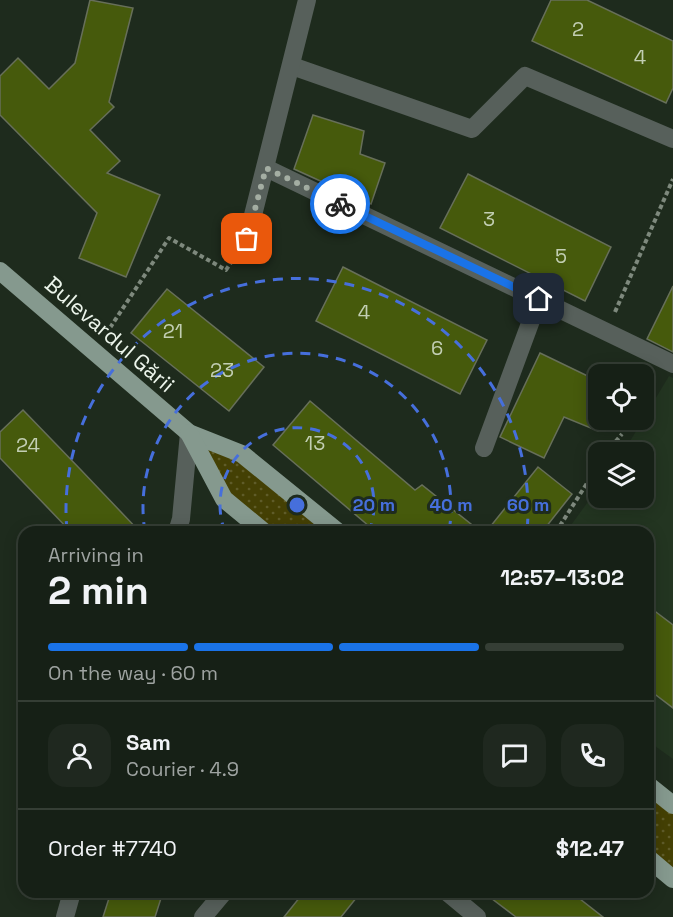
<!DOCTYPE html>
<meta charset="utf-8">
<style>
:root{--surface:#162016;--page:#1f281f;--text:#f1f3f6;--muted:#9ea3a1;--line:#353e35;--accent:#1a73e8}
body{margin:0;font-family:"Space Grotesk",sans-serif;background:var(--page);color:var(--text);height:100vh;display:flex;flex-direction:column;font-size:22px;white-space:nowrap}
*{box-sizing:border-box;margin:0}
p{font-size:20px;color:var(--muted)}
.icon{flex:none;width:33px;height:33px;fill:none;stroke:currentColor;stroke-width:2;stroke-linecap:round;stroke-linejoin:round}
.map{position:relative;flex:1;overflow:hidden}
.panel{position:absolute;left:18px;top:526px;width:636px;height:372px;display:flex;flex-direction:column;background:var(--surface);border-radius:18px;box-shadow:0 3px 15px #0003,0 0 0 2px var(--line)}
.panel>*{flex:none}
.buttons{position:absolute;left:588px;top:364px;display:grid;gap:12px}
.buttons a{display:grid;place-items:center;width:66px;height:66px;border-radius:12px;background:var(--surface);box-shadow:0 3px 15px #0003,0 0 0 2px var(--line);font-size:30px}
.pin{position:absolute;display:grid;place-items:center;width:51px;height:51px;color:#fff;margin:-26px;border-radius:12px;box-shadow:0 3px 9px #0006}
.courier{position:absolute;display:grid;place-items:center;width:60px;height:60px;margin:-30px;border:4px solid #1a73e8;border-radius:50%;background:#fff;color:#222;box-shadow:0 2px 8px #0007}
.headline em{font-style:normal;font-weight:700}
.headline div{display:flex;flex-direction:column-reverse}
.headline{display:flex;align-items:center;justify-content:space-between;height:102px;padding:0 30px}
h1{font-size:39px;font-weight:700;line-height:45px}
.bar{display:grid;grid-template-columns:repeat(4,1fr);gap:9px 6px;align-content:center;height:72px;padding:0 30px}
.bar i{height:8px;border-radius:4px;background:var(--line)}
.bar .current{background:var(--accent)}
.bar p{grid-column:span 4}
.line{display:flex;align-items:center;gap:15px;padding:0 30px;border-top:2px solid var(--line)}
.line div{flex:1}
.round{display:grid;place-items:center;flex:none;width:63px;height:63px;border-radius:18px;background:var(--page)}
.map>svg:first-child{display:block}
.built{fill:#233521}
.grass{fill:url(#grass-dots)}
.building{fill:#465a0c;stroke:#676f5a;stroke-width:1.5}
.lines{fill:none;stroke-linecap:round;stroke-linejoin:round}
.path{stroke:#7e897d;stroke-width:4;stroke-dasharray:4.5 3;stroke-linecap:butt}
.minor{stroke:#57605b;stroke-width:18}
.major{stroke:#85998e;stroke-width:18}
.done{stroke:#a4aea3;stroke-width:6;stroke-dasharray:0 10.8}
.route{stroke:#1a73e8;stroke-width:8}
.ring{fill:none;stroke:#466fdc;stroke-width:3;stroke-dasharray:10 8}
.labels{text-anchor:middle;dominant-baseline:central;stroke-width:6;stroke-linejoin:round;paint-order:stroke}
.number-label{font-size:20px;fill:#c2ceb3}
.street-label{font-size:22px;fill:#ecf5eb;stroke:#1e2b1d}
.centre{fill:#466fdc;stroke:#1e2b1d;stroke-width:3}
.ring-label{font-size:18px;text-anchor:middle;font-weight:bold;fill:#466fdc;stroke:#1e2b1d;stroke-width:6;stroke-linejoin:round;paint-order:stroke}
</style>
<div class="map">
<svg width="673" height="917" viewBox="0 0 673 917">
<defs>
<pattern id="grass-dots" width="8" height="8" patternUnits="userSpaceOnUse" patternTransform="scale(1.5)"><rect width="8" height="8" fill="#444004"/><path d="M2 2h.1M6 6h.1" fill="none" stroke="#5f5c29" stroke-width="1.8" stroke-linecap="round"/></pattern>
</defs>
<rect width="100%" height="100%" fill="#1e2b1d"/>
<!-- built -->
<path class="built" d="M669,376L673,378V759L648,741V532H566L598,488V498H644V453H623Z"/>
<!-- grass -->
<g class="grass">
<path d="M189,433L242,454L338,532H264L224,499Z"/>
<path d="M648,785L673,805V880L648,858Z"/>
</g>
<!-- building -->
<g class="building">
<path d="M90,0L133,8L109,102L114,107L90,130L120,161L107,173L160,195L126,277L79,258L97,213L0,115V76L18,58L49,89L75,63Z"/>
<path d="M551,0H587L673,41V88L666,103L532,41Z"/>
<path d="M313,115L364,131L360,154L385,163L371,204L294,169Z"/>
<path d="M468,174L611,247L585,301L440,228Z"/>
<path d="M343,267L487,340L460,394L316,321Z"/>
<path d="M673,286V352L647,339Z"/>
<path d="M167,289L264,367L229,411L131,333Z"/>
<path d="M540,353L598,381V431L564,417L544,458L500,437Z"/>
<path d="M310,401L415,490L422,485L481,532H376L273,445Z"/>
<path d="M23,410L81,470L140,532H71L0,458V432Z"/>
<path d="M538,467L572,494L542,532H486Z"/>
<path d="M648,606L673,625V708L648,689Z"/>
<path d="M111,892H163L155,917H103Z"/>
<path d="M304,892H361L341,917H284Z"/>
<path d="M483,892H571L603,917H516Z"/>
</g>
<g class="lines">
<!-- path -->
<g class="path">
<path d="M615,312L673,179"/>
<path d="M106,334L169,238L226,270L236,255"/>
<path d="M606,453L622,434"/>
<path d="M556,532L598,466"/>
</g>
<!-- minor -->
<g class="minor">
<path d="M292,66L472,129L525,76L673,139"/>
<path d="M266,168L673,364"/>
<path d="M247,239L307,0"/>
<path d="M484,448L539,299"/>
<path d="M177,532L181,519L189,433"/>
<path d="M447,892L477,917"/>
<path d="M65,917L72,892"/>
<path d="M203,917L224,892"/>
</g>
<!-- major -->
<g class="major">
<path d="M0,271L189,433L242,454L338,532"/>
<path d="M189,433L224,499L264,532"/>
<path d="M648,785L673,805"/>
<path d="M648,858L673,879"/>
</g>
</g>
<g class="lines">
<!-- done -->
<path class="done" d="M247,239L266,168L340,204"/>
<!-- route -->
<path class="route" d="M340,204L539,299"/>
</g>
<!-- distance rings -->
<g class="ring">
<path d="M225 532A77 77 0 1 1 369 532"/>
<path d="M145 532A154 154 0 1 1 449 532"/>
<path d="M67 531A231 231 0 1 1 527 531"/>
</g>
<g class="labels">
<!-- number labels -->
<g class="number-label">
<text x="578" y="29">2</text>
<text x="640" y="57">4</text>
<text x="489" y="219">3</text>
<text x="561" y="256">5</text>
<text x="364" y="312">4</text>
<text x="173" y="331">21</text>
<text x="437" y="348">6</text>
<text x="222" y="370">23</text>
<text x="315" y="443">13</text>
<text x="28" y="445">24</text>
</g>
<!-- street labels -->
<g class="street-label">
<text transform="translate(110 334) rotate(41)">Bulevardul Gării</text>
</g>
</g>
<circle cx="297" cy="505" r="9" class="centre"/>
<g class="ring-label">
<text x="374" y="511">20 m</text>
<text x="451" y="511">40 m</text>
<text x="528" y="511">60 m</text>
</g>
</svg>
<div class="buttons">
<a><svg class="icon" aria-label="locate" viewBox="0 0 24 24"><circle cx="12" cy="12" r="6"/><path d="M12 2v4M12 18v4M2 12h4M18 12h4"/></svg></a>
<a><svg class="icon" aria-label="layers" viewBox="0 0 24 24"><path d="M12 4l9 5-9 5-9-5zM3 14l9 5 9-5"/></svg></a>
</div>
<div class="pin" style="left:247px;top:239px;background:#ea580c"><svg class="icon" aria-label="bag" viewBox="0 0 24 24"><path d="M5 8h14l-1 12H6zM9 8a3 3 0 0 1 6 0"/></svg></div>
<div class="pin" style="left:539px;top:299px;background:#1f2937"><svg class="icon" aria-label="home" viewBox="0 0 24 24"><path d="M3 11l9-7 9 7M6 9v11h12V9"/></svg></div>
<div class="courier" style="left:340px;top:204px"><svg class="icon" aria-label="bike" viewBox="0 0 24 24"><circle cx="6" cy="16" r="4"/><circle cx="18" cy="16" r="4"/><path d="M6 16l4-8h5l3 8M10 8l3 8H6M13 5h3"/></svg></div>
<section class="panel">
<div class="headline"><div><h1>2 min</h1><p>Arriving in</p></div><em>12:57–13:02</em></div>
<div class="bar"><i class="current"></i><i class="current"></i><i class="current"></i><i></i><p>On the way · 60 m</p></div>
<div class="line" style="height:108px"><a class="round"><svg class="icon" aria-label="person" viewBox="0 0 24 24"><circle cx="12" cy="8" r="4"/><path d="M4 21q1-7 8-7t8 7"/></svg></a><div><b>Sam</b><p>Courier · 4.9</p></div><a class="round"><svg class="icon" aria-label="chat" viewBox="0 0 24 24"><path d="M4 5h16v11H9l-5 4z"/></svg></a><a class="round"><svg class="icon" aria-label="phone" viewBox="0 0 24 24"><path d="M5 4h4l2 5-3 2q2 4 5 5l2-3 5 2v4C11 20 4 13 5 4z"/></svg></a></div>
<div class="line" style="height:78px"><div>Order #7740</div><b>$12.47</b></div>
</section>
</div>
